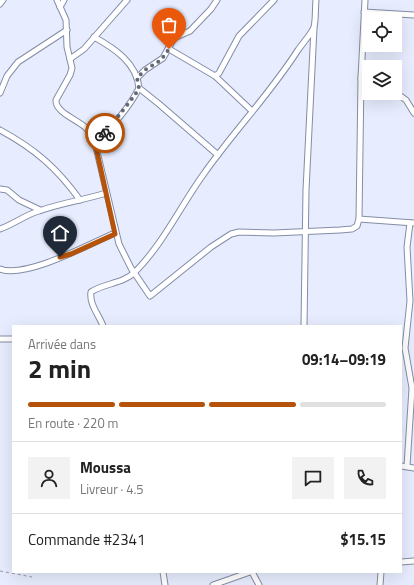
<!DOCTYPE html>
<html lang="fr">
<meta charset="utf-8">
<style>
:root{--surface:#fff;--page:#f2f2f2;--text:#222;--muted:#767676;--line:#e0e0e0;--accent:#b45309}
body{margin:0;font-family:"Titillium Web",sans-serif;background:var(--page);color:var(--text);height:100vh;display:flex;flex-direction:column;font-size:15px;white-space:nowrap}
*{box-sizing:border-box;margin:0}
p{font-size:13px;color:var(--muted)}
.icon{flex:none;width:22px;height:22px;fill:none;stroke:currentColor;stroke-width:2;stroke-linecap:round;stroke-linejoin:round}
.map{position:relative;flex:1;overflow:hidden}
.sheet{position:absolute;left:12px;top:325px;width:390px;height:248px;display:flex;flex-direction:column;background:var(--surface);border-radius:0px;box-shadow:0 4px 16px #0002}
.sheet>*{flex:none}
.buttons{position:absolute;left:362px;top:12px;display:grid;gap:8px}
.buttons a{display:grid;place-items:center;width:40px;height:40px;border-radius:0px;background:var(--surface);box-shadow:0 4px 16px #0002;font-size:20px}
.pin{position:absolute;display:grid;place-items:center;width:34px;height:34px;color:#fff;margin:-41px -17px;border-radius:50% 50% 50% 0;rotate:-45deg;box-shadow:0 0 4px #0007}
.pin .icon{rotate:45deg}
.courier{position:absolute;display:grid;place-items:center;width:40px;height:40px;margin:-20px;border:3px solid #b45309;border-radius:50%;background:#fff;color:#222;box-shadow:0 1px 5px #0007}
.summary em{font-style:normal;font-weight:700}
.summary div{display:flex;flex-direction:column-reverse}
.summary{display:flex;align-items:center;justify-content:space-between;height:68px;padding:0 16px}
h1{font-size:26px;font-weight:700;line-height:30px}
.bar{display:grid;grid-template-columns:repeat(4,1fr);gap:6px 4px;align-content:center;height:48px;padding:0 16px}
.bar i{height:5px;border-radius:3px;background:var(--line)}
.bar .active{background:var(--accent)}
.bar p{grid-column:span 4}
.line{display:flex;align-items:center;gap:10px;padding:0 16px;border-top:1px solid var(--line)}
.line div{flex:1}
.round{display:grid;place-items:center;flex:none;width:42px;height:42px;border-radius:0px;background:var(--page)}
.map>svg:first-child{display:block}
.lines{fill:none;stroke-linecap:round;stroke-linejoin:round}
.minor-casing{stroke:#848da7;stroke-width:7}
.path{stroke:#959aa8;stroke-width:1;stroke-dasharray:3 3;stroke-linecap:butt}
.minor{stroke:#fff;stroke-width:5}
.done{stroke:#636874;stroke-width:4;stroke-dasharray:0 7.2}
.route{stroke:#b45309;stroke-width:5}
</style>
<div class="map">
<svg width="414" height="585" viewBox="0 0 414 585">
<rect width="100%" height="100%" fill="#e7edfe"/>
<g class="lines">
<defs>
<g id="minor">
<path d="M57,0L66,20L67,47L72,68L70,75L56,100C55,112 76,119 85,127C90,131 92,137 95,143L119,244L131,268L150,296L211,247L231,234L239,232L274,233L340,230L352,229L357,226L359,219L361,78L365,0"/>
<path d="M0,4L3,0"/>
<path d="M60,7L64,0"/>
<path d="M364,12L414,15"/>
<path d="M94,37C114,48 137,63 139,88C129,108 112,127 95,143"/>
<path d="M169,49L215,76L252,111"/>
<path d="M70,59L84,49L127,0"/>
<path d="M215,76L219,73L239,36L274,0"/>
<path d="M137,78L145,70L163,58L174,38L190,31L211,9L217,0"/>
<path d="M361,78L369,82"/>
<path d="M139,88L159,104L218,155"/>
<path d="M395,92L406,100L414,113"/>
<path d="M0,93L7,76L18,62L67,30"/>
<path d="M0,130C35,149 57,168 80,200"/>
<path d="M0,189L7,190L19,200L40,210"/>
<path d="M359,219L414,223"/>
<path d="M0,229C14,224 25,215 39,211C61,203 84,200 106,193"/>
<path d="M0,269C26,279 89,244 115,233"/>
<path d="M103,326C99,315 89,304 91,292C104,283 123,284 135,272C163,244 180,207 203,175C233,132 270,94 298,50C302,44 312,33 314,27C316,19 315,9 316,0"/>
<path d="M304,326L306,190L314,28"/>
<path d="M0,339H13"/>
<path d="M401,466L414,468"/>
<path d="M407,466L412,388L405,348L410,301L407,247L410,223"/>
<path d="M401,562L414,561"/>
<path d="M163,572L165,585"/>
<path d="M252,572L259,585"/>
<path d="M213,585L250,572"/>
<path d="M380,585L381,572"/>
</g>
</defs>
<!-- minor casing -->
<use href="#minor" class="minor-casing"/>
<!-- path -->
<path class="path" d="M0,571L32,577"/>
<!-- minor -->
<use href="#minor" class="minor"/>
</g>
<g class="lines">
<!-- done -->
<path class="done" d="M105,133L135,95L139,88L137,78L145,70L161,60L169,49"/>
<!-- route -->
<path class="route" d="M60,257L71,254L115,234L95,143L105,133"/>
</g>
</svg>
<div class="buttons">
<a><svg class="icon" aria-label="locate" viewBox="0 0 24 24"><circle cx="12" cy="12" r="6"/><path d="M12 2v4M12 18v4M2 12h4M18 12h4"/></svg></a>
<a><svg class="icon" aria-label="layers" viewBox="0 0 24 24"><path d="M12 4l9 5-9 5-9-5zM3 14l9 5 9-5"/></svg></a>
</div>
<div class="pin" style="left:169px;top:49px;background:#ea580c"><svg class="icon" aria-label="bag" viewBox="0 0 24 24"><path d="M5 8h14l-1 12H6zM9 8a3 3 0 0 1 6 0"/></svg></div>
<div class="pin" style="left:60px;top:257px;background:#1f2937"><svg class="icon" aria-label="home" viewBox="0 0 24 24"><path d="M3 11l9-7 9 7M6 9v11h12V9"/></svg></div>
<div class="courier" style="left:105px;top:133px"><svg class="icon" aria-label="bike" viewBox="0 0 24 24"><circle cx="6" cy="16" r="4"/><circle cx="18" cy="16" r="4"/><path d="M6 16l4-8h5l3 8M10 8l3 8H6M13 5h3"/></svg></div>
<section class="sheet">
<div class="summary"><div><h1>2 min</h1><p>Arrivée dans</p></div><em>09:14–09:19</em></div>
<div class="bar"><i class="active"></i><i class="active"></i><i class="active"></i><i></i><p>En route · 220 m</p></div>
<div class="line" style="height:72px"><a class="round"><svg class="icon" aria-label="person" viewBox="0 0 24 24"><circle cx="12" cy="8" r="4"/><path d="M4 21q1-7 8-7t8 7"/></svg></a><div><b>Moussa</b><p>Livreur · 4.5</p></div><a class="round"><svg class="icon" aria-label="chat" viewBox="0 0 24 24"><path d="M4 5h16v11H9l-5 4z"/></svg></a><a class="round"><svg class="icon" aria-label="phone" viewBox="0 0 24 24"><path d="M5 4h4l2 5-3 2q2 4 5 5l2-3 5 2v4C11 20 4 13 5 4z"/></svg></a></div>
<div class="line" style="height:52px"><div>Commande #2341</div><b>$15.15</b></div>
</section>
</div>
